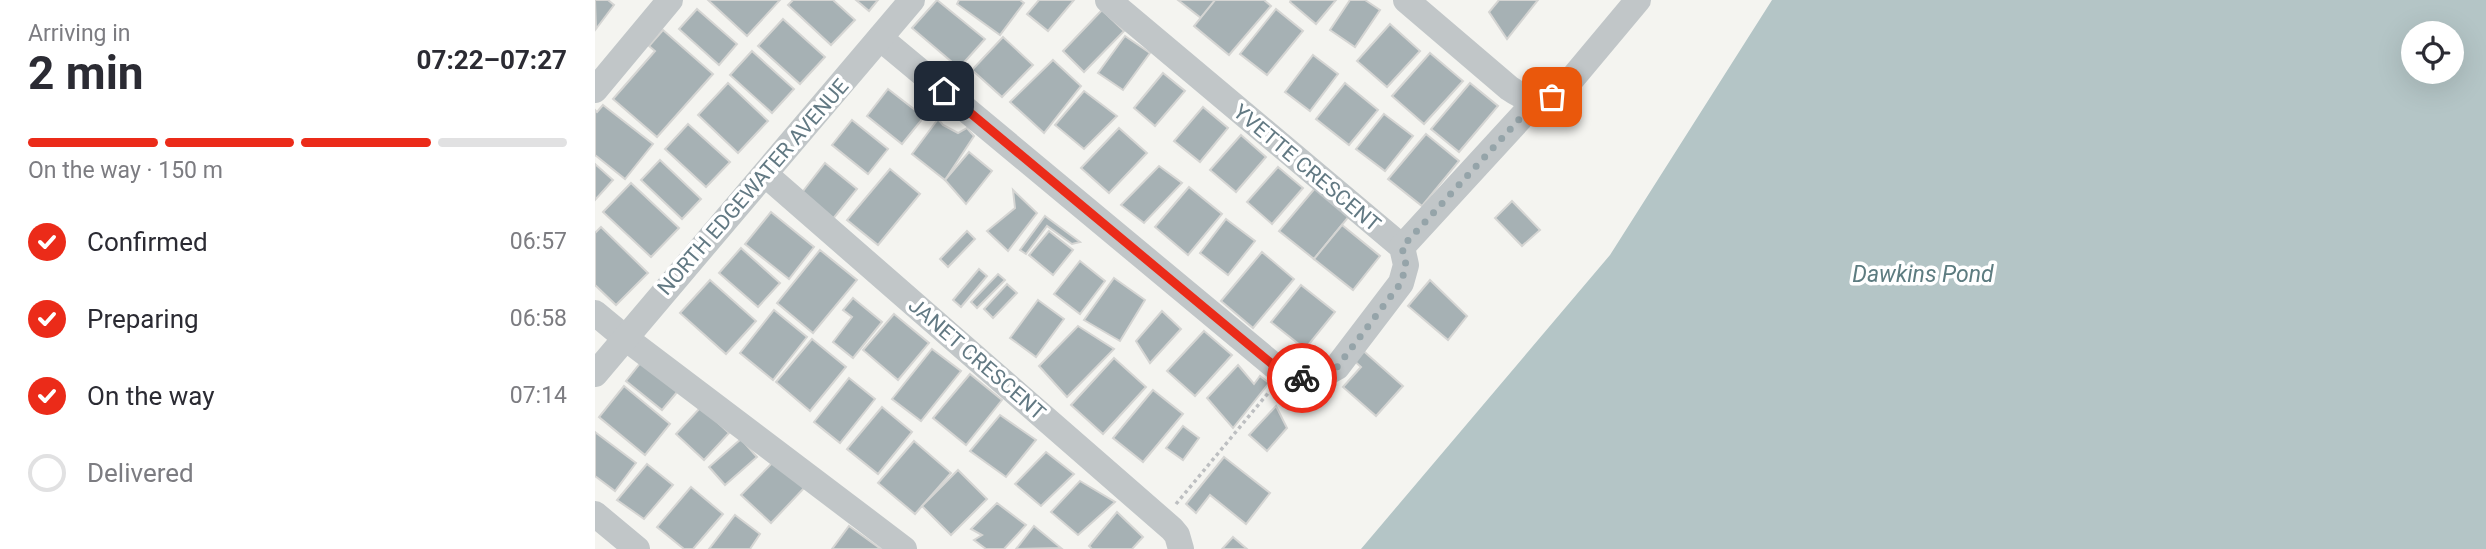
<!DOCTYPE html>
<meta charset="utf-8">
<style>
:root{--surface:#fff;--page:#f2f2f3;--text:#2b2b33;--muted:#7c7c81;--line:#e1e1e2;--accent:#eb2b19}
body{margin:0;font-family:Roboto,sans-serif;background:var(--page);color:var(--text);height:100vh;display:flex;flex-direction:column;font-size:26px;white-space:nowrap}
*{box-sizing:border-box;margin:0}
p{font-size:23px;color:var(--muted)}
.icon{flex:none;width:38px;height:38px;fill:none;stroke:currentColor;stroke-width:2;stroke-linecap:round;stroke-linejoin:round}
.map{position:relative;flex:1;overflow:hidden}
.side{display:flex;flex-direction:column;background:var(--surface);width:595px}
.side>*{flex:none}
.buttons{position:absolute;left:1806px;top:21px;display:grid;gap:14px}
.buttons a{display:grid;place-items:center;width:63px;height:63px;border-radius:50%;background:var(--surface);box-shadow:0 7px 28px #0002;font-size:35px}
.pin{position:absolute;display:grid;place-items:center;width:60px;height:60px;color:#fff;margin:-30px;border-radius:14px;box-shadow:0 4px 10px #0006}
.courier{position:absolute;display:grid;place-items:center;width:70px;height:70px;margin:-35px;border:5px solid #eb2b19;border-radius:50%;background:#fff;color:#222;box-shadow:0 2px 9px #0007}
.overview em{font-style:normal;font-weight:700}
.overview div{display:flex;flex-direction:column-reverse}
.overview{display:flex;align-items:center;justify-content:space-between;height:119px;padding:0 28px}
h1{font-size:46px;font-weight:700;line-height:52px}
.bar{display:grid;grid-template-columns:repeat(4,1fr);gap:10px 7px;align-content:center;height:84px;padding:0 28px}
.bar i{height:9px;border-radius:5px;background:var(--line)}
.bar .active{background:var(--accent)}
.bar p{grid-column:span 4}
ol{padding:0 28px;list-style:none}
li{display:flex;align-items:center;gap:21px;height:77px}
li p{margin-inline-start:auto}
li .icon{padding:7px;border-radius:50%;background:var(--accent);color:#fff;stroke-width:4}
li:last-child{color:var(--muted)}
li i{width:38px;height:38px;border:4px solid var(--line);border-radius:50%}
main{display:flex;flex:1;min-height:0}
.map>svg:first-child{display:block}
.water{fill:#b4c5c6;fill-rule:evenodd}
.building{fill:#a6b1b4;stroke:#d5d5d3;stroke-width:2}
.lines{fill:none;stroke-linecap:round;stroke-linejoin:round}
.path{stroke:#bdbfc1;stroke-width:3.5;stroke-dasharray:3.5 3.5;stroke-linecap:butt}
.minor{stroke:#c1c6c8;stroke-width:26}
.done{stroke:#95a4a9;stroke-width:7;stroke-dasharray:0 12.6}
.route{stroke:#eb2b19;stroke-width:9}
.labels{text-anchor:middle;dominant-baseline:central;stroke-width:7;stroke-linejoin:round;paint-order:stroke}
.street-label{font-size:21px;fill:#627983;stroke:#fff}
.water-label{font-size:23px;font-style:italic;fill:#5d7c80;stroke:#fff}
</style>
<main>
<section class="side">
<div class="overview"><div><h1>2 min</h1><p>Arriving in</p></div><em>07:22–07:27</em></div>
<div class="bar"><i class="active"></i><i class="active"></i><i class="active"></i><i></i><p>On the way · 150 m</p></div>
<ol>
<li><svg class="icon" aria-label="check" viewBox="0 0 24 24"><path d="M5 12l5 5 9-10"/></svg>Confirmed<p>06:57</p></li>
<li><svg class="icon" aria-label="check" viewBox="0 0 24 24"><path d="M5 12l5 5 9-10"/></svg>Preparing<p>06:58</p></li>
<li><svg class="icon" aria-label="check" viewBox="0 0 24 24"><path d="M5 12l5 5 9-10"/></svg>On the way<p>07:14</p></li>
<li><i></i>Delivered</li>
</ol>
</section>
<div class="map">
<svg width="1891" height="549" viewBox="0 0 1891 549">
<rect width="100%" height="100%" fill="#f4f4f0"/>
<!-- water -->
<path class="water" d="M1177,0H1891V549H766L1015,255ZM1818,33H1857V72H1818Z"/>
<!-- building -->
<g class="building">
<path d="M0,0H13L19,5L1,29Z"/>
<path d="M113,0H185L152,36Z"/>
<path d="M198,0H238L260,20L236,45L193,5Z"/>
<path d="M261,0H283L274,11Z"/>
<path d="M342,0L390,39L364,68L317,28Z"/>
<path d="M364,0H425L429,3L405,35L362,4Z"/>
<path d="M444,0H479L453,31L432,14Z"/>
<path d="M583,0H621L606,18Z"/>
<path d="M620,0H669L676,6L634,55L599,26Z"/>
<path d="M696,0H741L721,24L695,2Z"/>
<path d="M755,0H770L785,10L760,47L735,30Z"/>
<path d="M904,0H943L912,39L894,12Z"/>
<path d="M102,9L142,44L124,65L84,29Z"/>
<path d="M681,9L708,31L672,75L645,54Z"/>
<path d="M507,10L529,31L489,72L468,51Z"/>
<path d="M188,19L230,57L205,84L163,46Z"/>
<path d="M795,24L825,51L792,87L762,61Z"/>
<path d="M68,30L118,74L62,137L18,99L60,51L54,46Z"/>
<path d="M530,36L555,53L528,90L503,73Z"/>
<path d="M408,37L438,65L407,97L377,70Z"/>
<path d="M157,51L199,89L177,113L135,75Z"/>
<path d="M835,53L868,81L829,124L797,96Z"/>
<path d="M718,55L743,74L715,111L690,92Z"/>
<path d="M458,60L486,86L449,133L415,102Z"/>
<path d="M568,73L590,91L560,126L539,108Z"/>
<path d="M133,83L173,121L143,153L103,115Z"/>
<path d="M750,83L783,110L754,145L721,119Z"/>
<path d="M875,83L903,106L864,152L836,129Z"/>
<path d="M293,89L329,117L307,144L272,116Z"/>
<path d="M489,91L522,116L489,149L460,125Z"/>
<path d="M8,105L58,144L30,179L0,155V110L2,112Z"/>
<path d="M608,107L633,128L605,162L579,141Z"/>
<path d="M789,114L818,136L790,171L761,149Z"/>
<path d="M343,119L348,125L363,133L372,128L379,136L350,180L317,154Z"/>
<path d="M257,120L293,149L273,174L237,145Z"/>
<path d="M93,124L135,162L111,187L70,149Z"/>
<path d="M524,128L552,153L514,193L486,168Z"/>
<path d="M831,134L864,161L827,206L793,179Z"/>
<path d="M646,135L671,157L641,192L615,170Z"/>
<path d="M374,152L397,171L371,204L350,180Z"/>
<path d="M65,160L106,199L87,219L46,180Z"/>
<path d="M230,163L262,189L237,220L205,195Z"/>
<path d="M0,164L18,180L0,200Z"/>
<path d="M564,166L587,183L549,223L526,205Z"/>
<path d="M683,167L708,188L677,224L652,202Z"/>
<path d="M295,169L325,194L283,245L252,220Z"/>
<path d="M36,183L84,228L56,257L8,212Z"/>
<path d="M594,187L627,214L593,255L560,227Z"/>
<path d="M721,187L755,215L719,259L684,231Z"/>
<path d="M418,190L442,213L413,251L392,231L420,208Z"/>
<path d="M917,201L945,230L927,246L900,218Z"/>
<path d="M176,212L219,247L194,279L150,244Z"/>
<path d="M450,216L485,242L477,244L452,226L431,254L425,250Z"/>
<path d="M631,219L660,241L633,275L605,253Z"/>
<path d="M747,225L785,256L758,290L719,259Z"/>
<path d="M6,227L53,273L21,305L0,285V233Z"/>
<path d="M372,231L380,239L353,267L345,259Z"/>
<path d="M454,231L478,250L458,275L434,255Z"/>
<path d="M146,248L185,283L163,307L124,273Z"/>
<path d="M225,250L262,280L218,333L182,303Z"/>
<path d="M667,252L699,279L658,328L626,301Z"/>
<path d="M485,261L510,281L485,314L459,294Z"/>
<path d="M384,269L392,276L366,307L358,300Z"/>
<path d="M403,274L410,280L382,308L376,302Z"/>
<path d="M519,278L550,300L525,341L489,320Z"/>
<path d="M115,280L161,321L131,354L85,313Z"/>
<path d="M835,280L872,316L853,340L813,306Z"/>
<path d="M412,284L422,293L398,318L389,309Z"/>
<path d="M706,285L740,312L710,349L676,322Z"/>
<path d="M258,298L287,322L258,358L238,342L257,317L248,310Z"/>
<path d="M443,300L469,319L441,357L415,338Z"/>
<path d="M179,310L212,337L178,380L145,353Z"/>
<path d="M567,311L586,329L555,363L541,341Z"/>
<path d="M299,314L334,343L303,380L268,350Z"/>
<path d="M483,326L519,349L472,397L444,366Z"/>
<path d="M609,331L637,355L600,396L572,371Z"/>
<path d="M217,339L251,367L215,411L181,382Z"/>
<path d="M764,347L808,386L781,416L748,387L766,367L755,357Z"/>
<path d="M337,349L366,371L326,421L297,399Z"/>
<path d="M519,358L551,387L508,434L476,405Z"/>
<path d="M47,361L83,391L67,410L31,381Z"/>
<path d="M643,365L659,384L665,376L674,383L638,428L612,398Z"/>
<path d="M375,374L407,400L371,445L338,418Z"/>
<path d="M254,378L280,399L245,443L219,422Z"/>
<path d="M29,386L75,424L50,455L4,417Z"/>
<path d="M558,390L588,414L548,462L518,438Z"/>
<path d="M681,406L692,428L672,451L654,435Z"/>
<path d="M106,407L134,433L109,460L81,434Z"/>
<path d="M287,407L317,432L283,474L252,449Z"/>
<path d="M405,415L441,440L411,477L375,451Z"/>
<path d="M588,426L604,438L588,460L571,448Z"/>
<path d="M0,432L41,463L20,491L0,476Z"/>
<path d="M146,439L162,457L130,485L114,467Z"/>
<path d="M319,441L356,473L320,514L283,483Z"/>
<path d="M451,452L479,474L446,506L420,484Z"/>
<path d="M629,457L675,493L651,524L615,495L601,513L591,504Z"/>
<path d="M182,458L211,486L176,523L146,495Z"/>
<path d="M52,464L78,485L49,519L22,500Z"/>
<path d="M363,470L392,499L356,535L327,506Z"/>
<path d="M485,481L520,502L483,535L456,512Z"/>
<path d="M96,487L128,514L98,549H89L62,527Z"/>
<path d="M402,503L431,525L409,549H391L379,540L387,535L376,529Z"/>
<path d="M522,512L548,537L537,549H497L494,546Z"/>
<path d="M140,515L165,534L155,549H114Z"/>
<path d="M254,526L286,549H237Z"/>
<path d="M439,526L466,548L421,549Z"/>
<path d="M638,537L652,549H627Z"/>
</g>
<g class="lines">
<!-- path -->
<path class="path" d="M581,504L674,392"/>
<!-- minor -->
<g class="minor">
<path d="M811,0L914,88C937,104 949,103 971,86L1043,0"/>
<path d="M285,38L689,374C709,381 725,378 742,367L806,283L811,265L807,247L513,0"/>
<path d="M0,90L75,0"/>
<path d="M171,175L577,529L582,535L586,549"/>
<path d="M807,247L942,100"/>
<path d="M0,313L29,337L309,549"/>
<path d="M0,374L317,0"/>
<path d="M0,514L42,549"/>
</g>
</g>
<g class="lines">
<!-- done -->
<path class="done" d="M707,378L729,375L742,367L806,283L811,265L807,247L942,100L957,97"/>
<!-- route -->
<path class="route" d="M349,91L689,374L707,378"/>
</g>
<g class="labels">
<!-- street labels -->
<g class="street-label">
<text transform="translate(712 168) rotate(40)">YVETTE CRESCENT</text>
<text transform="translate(158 187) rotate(-49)">NORTH EDGEWATER AVENUE</text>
<text transform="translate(382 359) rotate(41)">JANET CRESCENT</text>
</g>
<!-- water labels -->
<g class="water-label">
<text x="1328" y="274">Dawkins Pond</text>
</g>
</g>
</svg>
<div class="buttons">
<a><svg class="icon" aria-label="locate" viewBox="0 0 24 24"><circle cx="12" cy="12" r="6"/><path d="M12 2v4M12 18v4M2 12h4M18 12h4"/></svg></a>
</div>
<div class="pin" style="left:957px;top:97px;background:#ea580c"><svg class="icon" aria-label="bag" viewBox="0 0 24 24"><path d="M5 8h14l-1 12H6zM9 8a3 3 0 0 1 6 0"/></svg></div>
<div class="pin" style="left:349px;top:91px;background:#1f2937"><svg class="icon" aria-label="home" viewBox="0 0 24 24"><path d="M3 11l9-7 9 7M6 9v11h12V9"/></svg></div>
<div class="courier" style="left:707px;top:378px"><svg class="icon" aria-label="bike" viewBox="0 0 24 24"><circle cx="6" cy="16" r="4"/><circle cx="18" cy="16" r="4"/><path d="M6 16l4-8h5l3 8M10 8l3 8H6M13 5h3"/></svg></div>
</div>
</main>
